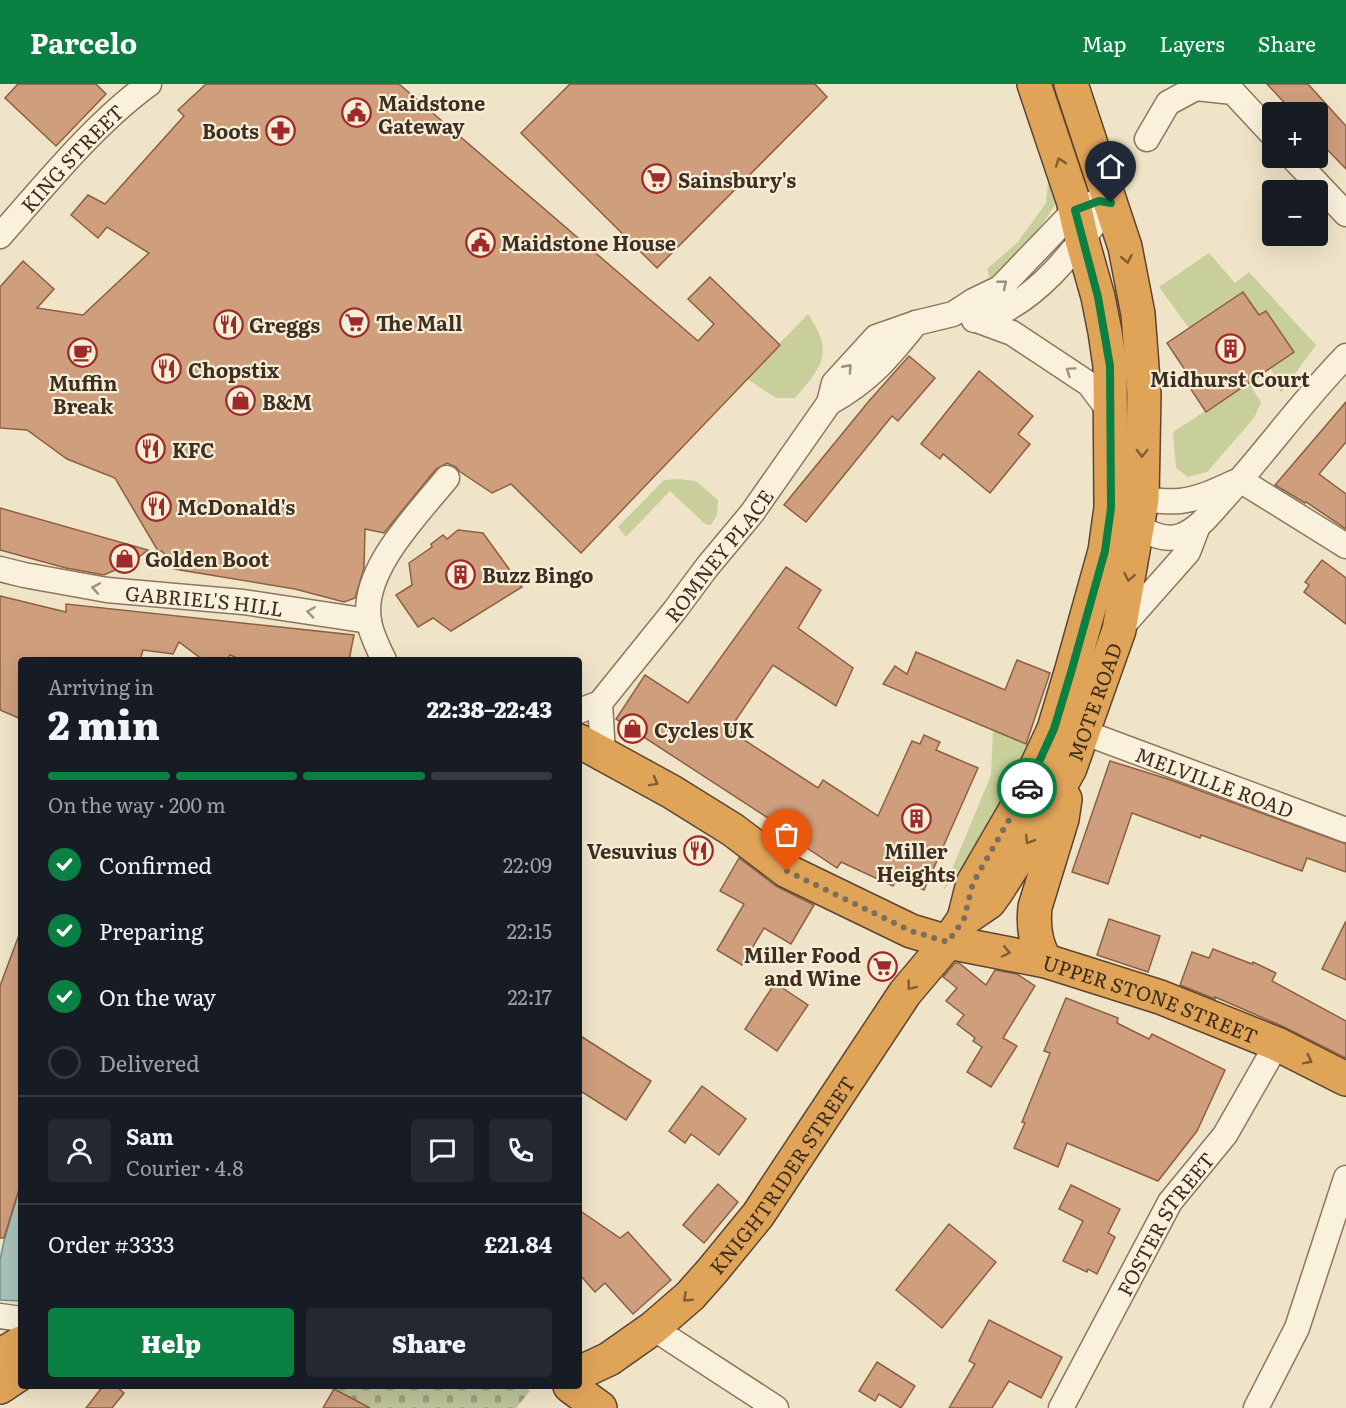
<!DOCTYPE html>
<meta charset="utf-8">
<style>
:root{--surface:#171b24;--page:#242831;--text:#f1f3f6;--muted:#9ea1a6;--line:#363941;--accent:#0b8043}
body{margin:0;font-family:Literata,serif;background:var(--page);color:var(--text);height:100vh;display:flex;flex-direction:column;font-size:22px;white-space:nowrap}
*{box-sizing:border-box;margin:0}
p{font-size:20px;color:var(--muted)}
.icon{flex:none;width:33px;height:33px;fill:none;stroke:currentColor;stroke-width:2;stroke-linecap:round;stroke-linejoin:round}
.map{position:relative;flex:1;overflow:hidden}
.side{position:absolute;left:18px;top:573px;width:564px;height:732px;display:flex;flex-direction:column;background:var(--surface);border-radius:6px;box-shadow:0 6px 24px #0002}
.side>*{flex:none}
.tools{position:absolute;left:1262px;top:18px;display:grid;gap:12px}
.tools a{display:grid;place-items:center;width:66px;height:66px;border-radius:6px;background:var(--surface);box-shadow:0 6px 24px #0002;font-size:30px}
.pin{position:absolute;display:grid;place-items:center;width:51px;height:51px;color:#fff;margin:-62px -26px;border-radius:50% 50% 50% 0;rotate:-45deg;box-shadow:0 0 6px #0007}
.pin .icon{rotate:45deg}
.courier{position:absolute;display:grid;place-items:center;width:60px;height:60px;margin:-30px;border:4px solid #0b8043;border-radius:50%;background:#fff;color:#222;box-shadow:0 2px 8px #0007}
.headline em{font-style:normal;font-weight:800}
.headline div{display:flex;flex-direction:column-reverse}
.headline{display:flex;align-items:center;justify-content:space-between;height:102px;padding:0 30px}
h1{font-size:39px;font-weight:800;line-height:45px}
.bar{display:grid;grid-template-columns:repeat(4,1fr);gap:9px 6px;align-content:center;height:72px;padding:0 30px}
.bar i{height:8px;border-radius:4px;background:var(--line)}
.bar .active{background:var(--accent)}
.bar p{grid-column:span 4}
.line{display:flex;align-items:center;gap:15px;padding:0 30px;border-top:2px solid var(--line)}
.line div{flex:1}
.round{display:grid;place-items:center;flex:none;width:63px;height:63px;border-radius:6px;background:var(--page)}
ol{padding:0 30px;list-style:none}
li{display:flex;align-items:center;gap:18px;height:66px}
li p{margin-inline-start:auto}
li .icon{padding:6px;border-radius:50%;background:var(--accent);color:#fff;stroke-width:4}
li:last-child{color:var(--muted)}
li i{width:33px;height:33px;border:3px solid var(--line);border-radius:50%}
.primary-button{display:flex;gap:12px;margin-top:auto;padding:12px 30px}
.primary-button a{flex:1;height:69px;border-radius:6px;background:var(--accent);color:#fff;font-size:24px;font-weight:800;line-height:69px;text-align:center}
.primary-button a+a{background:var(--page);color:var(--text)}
header{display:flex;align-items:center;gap:36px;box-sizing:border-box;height:84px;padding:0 30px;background:var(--accent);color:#fff}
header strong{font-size:28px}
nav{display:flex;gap:33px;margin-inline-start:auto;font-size:21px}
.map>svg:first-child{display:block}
.green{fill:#c9cf9b}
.cemetery{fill:url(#cemetery-stones)}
.water{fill:#a9c4bc;stroke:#6f938a;stroke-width:1.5}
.building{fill:#cf9f7d;stroke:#8d5f41;stroke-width:1.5}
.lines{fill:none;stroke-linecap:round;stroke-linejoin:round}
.minor-casing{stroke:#8d765c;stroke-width:27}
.highway-casing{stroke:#5b4430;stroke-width:36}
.minor{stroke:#faf1dc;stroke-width:24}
.highway{stroke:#e0a458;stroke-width:33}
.oneway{stroke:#7e5d36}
.oneway2{stroke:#9c907e}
.done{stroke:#7c6e5b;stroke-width:6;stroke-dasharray:0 10.8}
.route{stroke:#0b8043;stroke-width:8}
.labels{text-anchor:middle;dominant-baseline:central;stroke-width:4.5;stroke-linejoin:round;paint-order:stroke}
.poi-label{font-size:20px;font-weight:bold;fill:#3d2e20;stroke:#f7eed8;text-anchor:start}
.street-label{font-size:20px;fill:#3d2e20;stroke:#f7eed8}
</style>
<header>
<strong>Parcelo</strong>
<nav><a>Map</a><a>Layers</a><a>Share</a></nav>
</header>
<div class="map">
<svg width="1346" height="1324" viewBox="0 0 1346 1324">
<defs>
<pattern id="cemetery-stones" width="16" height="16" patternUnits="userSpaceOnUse" patternTransform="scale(1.5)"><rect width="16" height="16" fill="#bfc49a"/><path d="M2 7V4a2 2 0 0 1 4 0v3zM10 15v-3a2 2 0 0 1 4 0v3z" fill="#9ca07d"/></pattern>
</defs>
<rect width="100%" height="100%" fill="#f0e4c8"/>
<!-- green -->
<g class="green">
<path d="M1018,0H1027L1058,104L1056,119L1037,149L990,195L987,185L1017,159L1046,119L1049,86Z"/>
<path d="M1209,169L1235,199L1249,188L1316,261L1281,309L1271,284L1294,268L1259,231L1243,208L1189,244L1159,203Z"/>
<path d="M808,230C834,268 823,282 795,314H776L746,294Z"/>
<path d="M1255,295L1256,300L1252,304L1261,318L1254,334L1207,388L1188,393L1176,384L1173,348Z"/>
<path d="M678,395L696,397L718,416L717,431L711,441L705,440L670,407L626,453L618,443L664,396Z"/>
<path d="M993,646L1041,666L1006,730L943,807L991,691Z"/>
</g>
<!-- cemetery -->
<path class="cemetery" d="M325,1302H523L530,1307L516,1324H368Z"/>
<!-- water -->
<path class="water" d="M21,1099V1217L0,1216V1176L4,1157Z"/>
<!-- building -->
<g class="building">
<path d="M18,0H96L106,10L56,62L5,14Z"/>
<path d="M206,0H399L698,257L714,240L688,215L710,193L780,261L581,469L511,400L492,409L459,387L456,383L447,379L436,385L384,449L365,445L364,484L355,514L344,518L295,505L174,485L162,467H158L115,394L67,375L27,346L0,344V203L23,177L54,205L37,224L83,231L149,169L107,143L98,154L71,131L88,111L105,120L184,32L178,26Z"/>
<path d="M570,0H815L827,13L657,184L521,49Z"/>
<path d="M1267,0H1308L1346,42V85L1317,55V28H1293Z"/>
<path d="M1243,208L1259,231L1266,227L1294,268L1206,328L1186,298L1191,295L1167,259Z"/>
<path d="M909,272L935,294L898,337L892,332L806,438L784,421L869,317Z"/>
<path d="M979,287L1033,332L1018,350L1030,360L990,409L943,370L940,375L921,360Z"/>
<path d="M1346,318V358L1319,390L1346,410V445L1306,418L1305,419L1275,401Z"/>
<path d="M0,424L148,466L131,479L104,491L66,484L0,466Z"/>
<path d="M458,446L483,449L522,503L451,547L433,534L418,543L396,511L412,501L409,479L432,463L431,460L443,451L447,455Z"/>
<path d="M1322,476L1346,494V540L1304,508L1309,501L1305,498Z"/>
<path d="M786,483L821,506L798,544L853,584L836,622L773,581L729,646L818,704L823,696L878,732L912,657L920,660L924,651L940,658L936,666L978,684L924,806L897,794L893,802L841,778L837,784L789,752L791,749L616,635L645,591L688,619Z"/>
<path d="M0,512L66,528V520L354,551L349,576H242L230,571L226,576H203L179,558L173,570L143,566L140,576H21V635L0,626Z"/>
<path d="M916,568L1005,606L1017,576L1050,589L1026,660L883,600L895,582L907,590Z"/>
<path d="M1110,677L1168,695L1346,760V788L1307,774L1302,787L1201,751L1200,754L1132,729L1108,800L1072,788Z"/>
<path d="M739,774L776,802L814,821L791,860L764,844L742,881L717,866L744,820L720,807Z"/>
<path d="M1109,835L1160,852L1148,888L1097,871Z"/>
<path d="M1346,837V896L1322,885Z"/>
<path d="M19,851H21V1099L4,1154H0V902Z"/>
<path d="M1213,865L1252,880L1253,878L1276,889L1272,897L1346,937V974L1284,943L1215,913V915L1180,901L1192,868L1209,874Z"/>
<path d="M955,879H959L986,901L995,886L1017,890L1035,902L1003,954L1017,962L991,1003L967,988L982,963L973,957L975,954L957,940L964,931L946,917L957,904L943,893Z"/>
<path d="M775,899L808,921L777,967L745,945Z"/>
<path d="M1066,914L1118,934L1117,939L1149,955L1152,950L1225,986L1197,1047L1158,1097L1067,1059L1058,1083L1014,1064L1025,1039L1022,1038L1050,969L1044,967Z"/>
<path d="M579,951L651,997L626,1036L579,1006Z"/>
<path d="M702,1002L746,1035L719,1071L691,1050L685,1059L669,1047Z"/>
<path d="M718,1100L738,1118L704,1159L683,1141Z"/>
<path d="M1071,1101L1120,1125L1108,1149L1115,1153L1097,1190L1088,1185L1087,1188L1063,1177L1083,1137L1059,1125Z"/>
<path d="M579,1126L620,1154L628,1148L671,1196L633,1230L605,1199L595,1208L579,1190Z"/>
<path d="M949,1140L996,1178L942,1244L896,1206Z"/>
<path d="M989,1236L1062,1273L1041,1314L1009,1297L992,1324H949L975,1280L969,1277Z"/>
<path d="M877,1278L915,1302L901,1324L879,1310L875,1317L859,1307Z"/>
<path d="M103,1302H116L124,1309L112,1324H86Z"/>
<path d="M334,1305L370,1324H323Z"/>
</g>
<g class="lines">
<defs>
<g id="minor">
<path d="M1147,55L1168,19L1196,4L1233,8L1272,50"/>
<path d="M1293,74L1346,130"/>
<path id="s1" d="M0,152C45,101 95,39 149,0"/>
<path d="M974,235L1012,249L1089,300L1110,328"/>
<path d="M829,319C869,297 888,274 916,239"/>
<path d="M1240,396L1346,462"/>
<path d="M1127,419C1148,413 1160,419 1180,417C1199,415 1218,406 1235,398"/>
<path d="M1125,434C1141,445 1163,460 1183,451C1200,444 1212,427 1224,414C1266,368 1302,317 1346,272"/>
<path id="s2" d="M0,485L24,491L107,506L243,518L369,537"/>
<path d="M1119,546L1188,468L1198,442"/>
<path d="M384,576C378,564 371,550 369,537C360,487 418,430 447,394"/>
<path d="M600,619L603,670"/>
<path id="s3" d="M579,627L600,619L675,526L707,483L752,429L829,319L834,299L876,253L916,239L953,230L973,217L1000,204L1075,126L1099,117L1111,119C1079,158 1048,205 1001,228C993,232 983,233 974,236"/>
<path id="s4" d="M1083,648L1346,746"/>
<path d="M0,1232L21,1235"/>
<path d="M653,1244L776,1324"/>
<path id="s5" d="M1061,1324L1170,1118L1225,1051L1277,960"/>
<path d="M1256,1324L1297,1244L1346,1094"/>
</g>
<g id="highway">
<path id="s6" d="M579,657L672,708L733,746L787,787L911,847L948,858L1046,877L1160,913L1277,960L1346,995"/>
<path d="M964,835L973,799L1020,718L1054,645L1072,585L1105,467L1111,424L1110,282L1105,248L1098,213L1082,156L1073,116L1034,0"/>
<path d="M1046,877C1035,861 1033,843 1035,823L1062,735L1065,715"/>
<path d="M0,1272L21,1259"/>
<path id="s7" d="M579,1289L609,1275L653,1244L690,1212L713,1186L758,1131L905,909L948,858L964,835L989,818L997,807L1040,739L1070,684L1119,546L1142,415L1144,309L1138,230L1125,163L1071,0"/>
<path d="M570,1302L600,1324"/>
<path d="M0,1303L21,1289"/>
</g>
</defs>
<!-- minor casing -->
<use href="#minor" class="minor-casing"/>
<!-- highway casing -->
<use href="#highway" class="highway-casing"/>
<!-- minor -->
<use href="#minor" class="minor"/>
<!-- highway -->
<use href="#highway" class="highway"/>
</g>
<!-- one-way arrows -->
<defs><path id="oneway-chevron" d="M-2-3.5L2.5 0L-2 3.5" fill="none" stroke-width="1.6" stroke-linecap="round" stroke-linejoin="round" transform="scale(1.5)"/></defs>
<g class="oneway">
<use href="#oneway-chevron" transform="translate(1060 78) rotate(-109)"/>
<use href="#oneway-chevron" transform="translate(1127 175) rotate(79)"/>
<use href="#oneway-chevron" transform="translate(1142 369) rotate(91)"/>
<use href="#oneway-chevron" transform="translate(1129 493) rotate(101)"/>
<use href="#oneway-chevron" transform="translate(654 698) rotate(29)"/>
<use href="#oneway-chevron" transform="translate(1029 756) rotate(122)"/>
<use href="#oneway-chevron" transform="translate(1006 868) rotate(12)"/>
<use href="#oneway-chevron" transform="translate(911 902) rotate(128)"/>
<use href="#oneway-chevron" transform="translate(1308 976) rotate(27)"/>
<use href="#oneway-chevron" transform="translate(687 1214) rotate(137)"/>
</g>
<g class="oneway2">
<use href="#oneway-chevron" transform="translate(1003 200) rotate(-39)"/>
<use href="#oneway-chevron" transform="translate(848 284) rotate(-48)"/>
<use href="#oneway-chevron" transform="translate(1070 287) rotate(-146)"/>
<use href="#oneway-chevron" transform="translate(96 504) rotate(-170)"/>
<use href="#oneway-chevron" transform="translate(311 528) rotate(-172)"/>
</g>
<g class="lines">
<!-- done -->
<path class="done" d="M787,787L911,847L948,858L964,835L973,799L1027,704"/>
<!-- route -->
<path class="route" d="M1027,704L1054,645L1072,585L1105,467L1111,424L1110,282L1098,213L1075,126L1099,117L1111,119"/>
</g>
<!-- icons -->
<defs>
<symbol id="civic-ring" viewBox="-11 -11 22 22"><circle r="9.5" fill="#f7eed8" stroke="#9e2a2b" stroke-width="1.5"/><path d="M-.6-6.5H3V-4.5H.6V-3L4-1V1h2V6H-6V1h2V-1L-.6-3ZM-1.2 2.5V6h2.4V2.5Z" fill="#9e2a2b"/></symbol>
<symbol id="pharmacy-ring" viewBox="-11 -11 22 22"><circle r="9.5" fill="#f7eed8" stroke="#9e2a2b" stroke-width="1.5"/><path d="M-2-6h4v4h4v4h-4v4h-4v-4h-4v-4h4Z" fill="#9e2a2b"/></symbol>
<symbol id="supermarket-ring" viewBox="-11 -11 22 22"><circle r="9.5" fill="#f7eed8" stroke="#9e2a2b" stroke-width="1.5"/><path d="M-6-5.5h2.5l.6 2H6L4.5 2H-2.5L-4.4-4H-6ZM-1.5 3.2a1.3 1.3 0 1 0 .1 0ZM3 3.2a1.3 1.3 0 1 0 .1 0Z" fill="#9e2a2b"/></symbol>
<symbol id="restaurant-ring" viewBox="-11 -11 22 22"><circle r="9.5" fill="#f7eed8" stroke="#9e2a2b" stroke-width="1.5"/><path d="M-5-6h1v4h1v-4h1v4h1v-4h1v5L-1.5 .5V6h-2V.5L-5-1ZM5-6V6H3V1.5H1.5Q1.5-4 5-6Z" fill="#9e2a2b"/></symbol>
<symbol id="building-ring" viewBox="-11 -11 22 22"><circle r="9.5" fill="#f7eed8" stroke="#9e2a2b" stroke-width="1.5"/><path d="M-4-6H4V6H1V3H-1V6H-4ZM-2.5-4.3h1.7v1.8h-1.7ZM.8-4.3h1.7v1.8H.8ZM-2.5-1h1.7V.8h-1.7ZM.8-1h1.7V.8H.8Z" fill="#9e2a2b"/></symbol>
<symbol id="cafe-ring" viewBox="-11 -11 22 22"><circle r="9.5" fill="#f7eed8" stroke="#9e2a2b" stroke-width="1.5"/><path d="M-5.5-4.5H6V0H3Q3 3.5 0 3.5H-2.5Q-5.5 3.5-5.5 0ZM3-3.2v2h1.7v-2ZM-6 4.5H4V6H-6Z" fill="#9e2a2b"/></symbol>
<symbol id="shop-ring" viewBox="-11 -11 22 22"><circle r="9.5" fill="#f7eed8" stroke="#9e2a2b" stroke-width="1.5"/><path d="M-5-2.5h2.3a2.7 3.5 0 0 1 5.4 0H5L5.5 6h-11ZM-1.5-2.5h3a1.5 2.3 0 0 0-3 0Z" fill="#9e2a2b"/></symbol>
</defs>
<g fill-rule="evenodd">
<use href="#civic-ring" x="340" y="12" width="33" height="33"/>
<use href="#pharmacy-ring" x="264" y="30" width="33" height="33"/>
<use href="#supermarket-ring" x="640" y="78" width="33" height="33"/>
<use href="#civic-ring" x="464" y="142" width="33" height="33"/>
<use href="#supermarket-ring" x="338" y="222" width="33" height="33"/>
<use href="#restaurant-ring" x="212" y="224" width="33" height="33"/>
<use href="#building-ring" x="1214" y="248" width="33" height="33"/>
<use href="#cafe-ring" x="66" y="252" width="33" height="33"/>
<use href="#restaurant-ring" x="150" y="268" width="33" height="33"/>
<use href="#shop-ring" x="224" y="300" width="33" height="33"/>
<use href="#restaurant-ring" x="134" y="348" width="33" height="33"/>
<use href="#restaurant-ring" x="140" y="406" width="33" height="33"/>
<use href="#shop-ring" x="108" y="458" width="33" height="33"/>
<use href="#building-ring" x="444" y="474" width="33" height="33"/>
<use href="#shop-ring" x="616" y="628" width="33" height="33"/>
<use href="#building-ring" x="900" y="718" width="33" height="33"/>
<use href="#restaurant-ring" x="682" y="750" width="33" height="33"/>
<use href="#supermarket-ring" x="866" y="866" width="33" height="33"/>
</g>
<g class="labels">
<!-- poi labels -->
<g class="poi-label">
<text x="378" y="18">Maidstone<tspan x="378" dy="23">Gateway</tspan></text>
<text x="259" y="46" text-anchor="end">Boots</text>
<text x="678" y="95">Sainsbury's</text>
<text x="501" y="158">Maidstone House</text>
<text x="376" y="238">The Mall</text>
<text x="249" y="240">Greggs</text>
<text x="188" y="285">Chopstix</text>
<text x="1230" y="294" text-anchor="middle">Midhurst Court</text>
<text x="83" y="298" text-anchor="middle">Muffin<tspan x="83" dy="23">Break</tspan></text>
<text x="262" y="317">B&amp;M</text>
<text x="172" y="365">KFC</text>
<text x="177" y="422">McDonald's</text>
<text x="145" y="474">Golden Boot</text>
<text x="482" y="490">Buzz Bingo</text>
<text x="654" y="645">Cycles UK</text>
<text x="677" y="766" text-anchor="end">Vesuvius</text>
<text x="916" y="766" text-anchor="middle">Miller<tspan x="916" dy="23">Heights</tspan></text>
<text x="861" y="870" text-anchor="end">Miller Food<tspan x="861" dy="23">and Wine</tspan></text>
</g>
<!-- street labels -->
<g class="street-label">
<text stroke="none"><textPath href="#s1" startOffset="106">KING STREET</textPath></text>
<text stroke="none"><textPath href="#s3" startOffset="212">ROMNEY PLACE</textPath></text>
<text stroke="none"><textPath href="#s2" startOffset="207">GABRIEL'S HILL</textPath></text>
<text stroke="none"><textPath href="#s7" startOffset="860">MOTE ROAD</textPath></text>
<text stroke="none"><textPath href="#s4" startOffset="141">MELVILLE ROAD</textPath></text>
<text stroke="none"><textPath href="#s6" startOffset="633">UPPER STONE STREET</textPath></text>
<text stroke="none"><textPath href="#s7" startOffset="288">KNIGHTRIDER STREET</textPath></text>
<text stroke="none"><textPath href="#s5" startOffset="212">FOSTER STREET</textPath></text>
</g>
</g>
</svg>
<div class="tools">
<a>+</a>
<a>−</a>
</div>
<div class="pin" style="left:787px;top:787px;background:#ea580c"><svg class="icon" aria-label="bag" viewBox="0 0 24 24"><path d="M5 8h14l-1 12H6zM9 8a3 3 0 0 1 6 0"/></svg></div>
<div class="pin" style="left:1111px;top:119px;background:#1f2937"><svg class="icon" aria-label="home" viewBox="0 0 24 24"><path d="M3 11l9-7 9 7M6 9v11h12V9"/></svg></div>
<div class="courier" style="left:1027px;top:704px"><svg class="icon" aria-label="car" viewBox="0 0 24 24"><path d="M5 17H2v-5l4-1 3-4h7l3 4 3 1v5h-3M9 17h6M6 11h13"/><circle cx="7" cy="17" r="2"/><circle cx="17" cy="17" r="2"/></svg></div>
<section class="side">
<div class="headline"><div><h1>2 min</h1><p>Arriving in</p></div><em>22:38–22:43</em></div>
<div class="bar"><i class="active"></i><i class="active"></i><i class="active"></i><i></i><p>On the way · 200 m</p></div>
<ol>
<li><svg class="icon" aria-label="check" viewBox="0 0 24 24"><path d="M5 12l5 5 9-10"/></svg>Confirmed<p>22:09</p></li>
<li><svg class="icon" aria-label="check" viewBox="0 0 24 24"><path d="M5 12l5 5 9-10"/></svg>Preparing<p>22:15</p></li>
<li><svg class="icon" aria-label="check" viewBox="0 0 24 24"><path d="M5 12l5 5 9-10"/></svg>On the way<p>22:17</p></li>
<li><i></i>Delivered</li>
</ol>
<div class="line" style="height:108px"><a class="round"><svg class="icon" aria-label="person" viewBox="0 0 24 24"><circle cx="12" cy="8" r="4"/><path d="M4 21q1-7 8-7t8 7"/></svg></a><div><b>Sam</b><p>Courier · 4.8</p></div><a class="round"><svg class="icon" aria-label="chat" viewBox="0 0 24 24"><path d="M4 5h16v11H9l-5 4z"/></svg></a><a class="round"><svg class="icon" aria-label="phone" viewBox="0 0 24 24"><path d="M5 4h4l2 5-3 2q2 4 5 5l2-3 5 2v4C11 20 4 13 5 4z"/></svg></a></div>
<div class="line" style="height:78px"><div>Order #3333</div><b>£21.84</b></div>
<div class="primary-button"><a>Help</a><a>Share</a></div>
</section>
</div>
